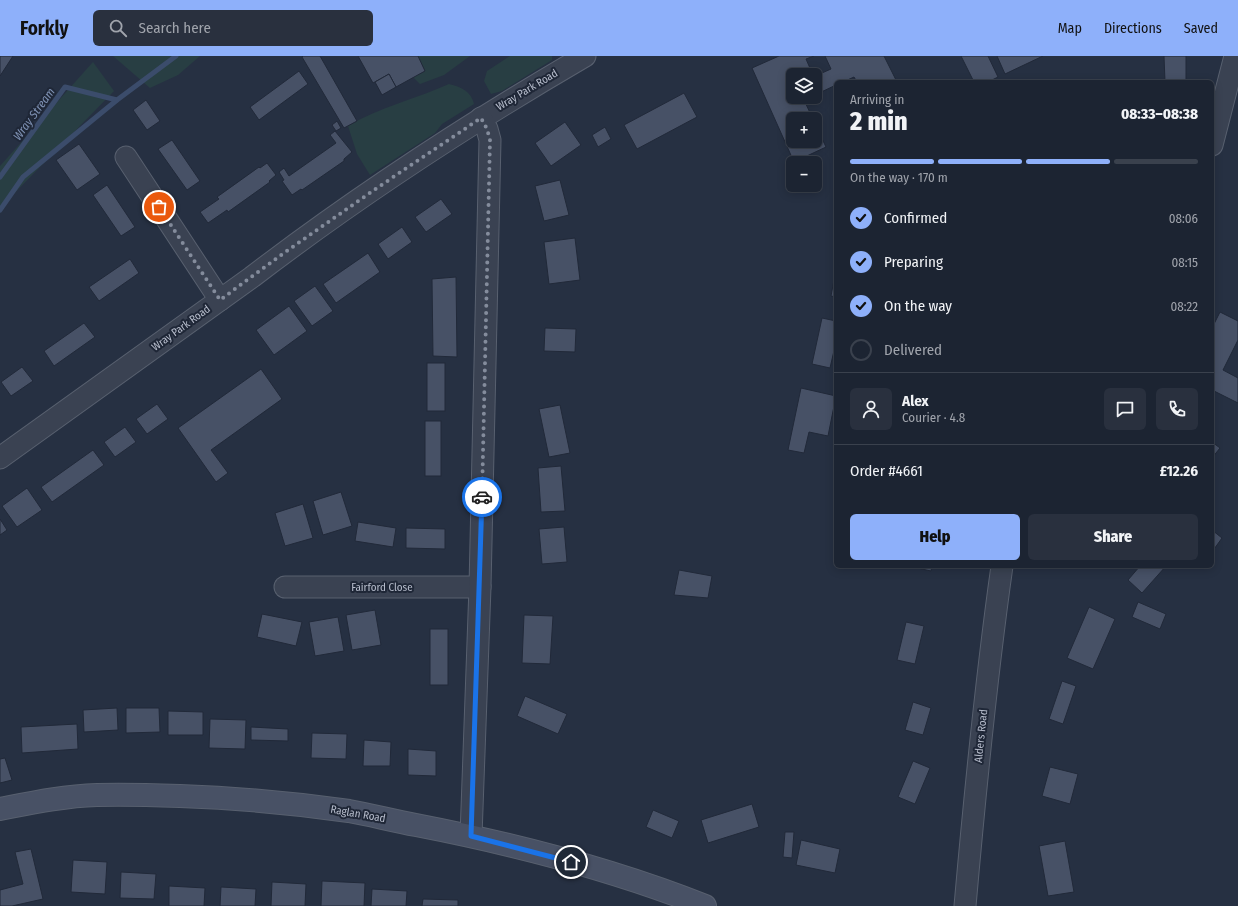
<!DOCTYPE html>
<meta charset="utf-8">
<style>
:root{--surface:#1c2432;--page:#29303e;--text:#f1f3f6;--muted:#a0a4ac;--line:#3a414d;--accent:#8eb0fa}
body{margin:0;font-family:"Fira Sans Condensed",sans-serif;background:var(--page);color:var(--text);height:100vh;display:flex;flex-direction:column;font-size:15px;white-space:nowrap}
*{box-sizing:border-box;margin:0}
p{font-size:13px;color:var(--muted)}
.icon{flex:none;width:22px;height:22px;fill:none;stroke:currentColor;stroke-width:2;stroke-linecap:round;stroke-linejoin:round}
.map{position:relative;flex:1;overflow:hidden}
.sheet{position:absolute;left:834px;top:24px;width:380px;height:488px;display:flex;flex-direction:column;background:var(--surface);border-radius:6px;box-shadow:0 2px 10px #0003,0 0 0 1px var(--line)}
.sheet>*{flex:none}
.controls{position:absolute;left:786px;top:12px;display:grid;gap:8px}
.controls a{display:grid;place-items:center;width:36px;height:36px;border-radius:6px;background:var(--surface);box-shadow:0 2px 10px #0003,0 0 0 1px var(--line);font-size:20px}
.pin{position:absolute;display:grid;place-items:center;width:34px;height:34px;color:#fff;margin:-17px;border:2px solid #fff;border-radius:50%;box-shadow:0 1px 4px #0007}
.courier{position:absolute;display:grid;place-items:center;width:40px;height:40px;margin:-20px;border:3px solid #1a73e8;border-radius:50%;background:#fff;color:#222;box-shadow:0 1px 5px #0007}
.overview em{font-style:normal;font-weight:800}
.overview div{display:flex;flex-direction:column-reverse}
.overview{display:flex;align-items:center;justify-content:space-between;height:68px;padding:0 16px}
h1{font-size:26px;font-weight:800;line-height:30px}
.bar{display:grid;grid-template-columns:repeat(4,1fr);gap:6px 4px;align-content:center;height:48px;padding:0 16px}
.bar i{height:5px;border-radius:3px;background:var(--line)}
.bar .current{background:var(--accent)}
.bar p{grid-column:span 4}
.line{display:flex;align-items:center;gap:10px;padding:0 16px;border-top:1px solid var(--line)}
.line div{flex:1}
.round{display:grid;place-items:center;flex:none;width:42px;height:42px;border-radius:6px;background:var(--page)}
ol{padding:0 16px;list-style:none}
li{display:flex;align-items:center;gap:12px;height:44px}
li p{margin-inline-start:auto}
li .icon{padding:4px;border-radius:50%;background:var(--accent);color:#111;stroke-width:4}
li:last-child{color:var(--muted)}
li i{width:22px;height:22px;border:2px solid var(--line);border-radius:50%}
.cta{display:flex;gap:8px;margin-top:auto;padding:8px 16px}
.cta a{flex:1;height:46px;border-radius:6px;background:var(--accent);color:#111;font-size:16px;font-weight:800;line-height:46px;text-align:center}
.cta a+a{background:var(--page);color:var(--text)}
header{display:flex;align-items:center;gap:24px;box-sizing:border-box;height:56px;padding:0 20px;background:var(--accent);color:#111}
header strong{font-size:19px}
nav{display:flex;gap:22px;margin-inline-start:auto;font-size:14px}
.search{width:280px;height:36px;background:var(--page);display:flex;align-items:center;gap:10px;box-sizing:border-box;padding:0 14px;border-radius:6px;color:var(--muted);font-size:15px}
.map>svg:first-child{display:block}
.green{fill:#283e43}
.lines{fill:none;stroke-linecap:round;stroke-linejoin:round}
.stream{stroke:#3b4c6b;stroke-width:5}
.building{fill:#475166;stroke:#212939}
.street-casing{stroke:#58606f;stroke-width:23}
.secondary-casing{stroke:#58606f;stroke-width:24}
.street{stroke:#3a4252;stroke-width:21}
.secondary{stroke:#485165;stroke-width:22}
.done{stroke:#848c9c;stroke-width:4;stroke-dasharray:0 7.2}
.route{stroke:#1a73e8;stroke-width:5}
.labels{text-anchor:middle;dominant-baseline:central;stroke-width:4;stroke-linejoin:round;paint-order:stroke}
.street-label{font-size:11px;fill:#b7bdcc;stroke:#1f2737}
.water-label{font-size:12px;font-style:italic;fill:#7e91b3;stroke:#1f2737}
</style>
<header>
<strong>Forkly</strong>
<div class="search"><svg class="icon" aria-label="search" viewBox="0 0 24 24"><circle cx="10" cy="10" r="6"/><path d="M15 15l6 6"/></svg>Search here</div>
<nav><a>Map</a><a>Directions</a><a>Saved</a></nav>
</header>
<div class="map">
<svg width="1238" height="850" viewBox="0 0 1238 850">
<rect width="100%" height="100%" fill="#263042"/>
<!-- green -->
<g class="green">
<path d="M113,0H200L178,19L150,32Z"/>
<path d="M417,0H470L444,19L420,28L413,21L425,15Z"/>
<path d="M510,0H552V4L502,35L491,38L484,25L487,15Z"/>
<path d="M93,6L114,35L0,152V110Z"/>
<path d="M449,28C461,31 471,35 474,48L442,68L435,77L370,119L357,98L348,70C380,51 416,43 449,28Z"/>
</g>
<g class="lines">
<!-- stream -->
<g class="stream">
<path d="M0,121L65,31L117,44"/>
<path d="M0,154L23,121L117,44L176,0"/>
</g>
</g>
<!-- building -->
<g class="building">
<path d="M0,0H13L0,20Z"/>
<path d="M303,0H320L357,65L344,72L302,1Z"/>
<path d="M358,0H418L425,15L396,31L389,18L373,27Z"/>
<path d="M779,0H814L806,3L813,19H793V41H810L804,44L813,63H793V85H815V68L826,91L794,106L752,12Z"/>
<path d="M825,0H884L897,26H857L854,21L843,26H836V29L815,39V20L831,13Z"/>
<path d="M961,0H988L998,21L988,26H974Z"/>
<path d="M997,0H1043L1005,18Z"/>
<path d="M1164,0H1186V26H1165Z"/>
<path d="M299,15L308,28L259,64L250,51Z"/>
<path d="M389,18L396,31L382,39L375,26Z"/>
<path d="M684,37L697,61L637,93L624,69Z"/>
<path d="M146,44L160,65L147,74L133,54Z"/>
<path d="M337,65L341,72L336,75L332,69Z"/>
<path d="M565,66L581,89L551,110L535,87Z"/>
<path d="M605,71L611,83L598,91L592,79Z"/>
<path d="M335,75L352,96L344,103V105L302,134L301,133L292,139L282,125L284,124L279,116L284,112L289,120L336,87L330,79Z"/>
<path d="M172,84L200,125L187,134L158,93Z"/>
<path d="M79,88L100,118L77,134L56,104Z"/>
<path d="M267,107L276,119L269,125L270,126L228,156L227,154L208,167L200,156L219,143L217,141L259,111L260,112Z"/>
<path d="M560,124L569,159L544,165L535,130Z"/>
<path d="M107,129L135,171L121,180L93,139Z"/>
<path d="M441,143L452,158L426,176L415,161Z"/>
<path d="M402,171L412,186L388,203L378,188Z"/>
<path d="M575,182L580,224L549,228L544,186Z"/>
<path d="M368,197L380,216L336,247L323,228Z"/>
<path d="M130,203L139,217L99,245L89,231Z"/>
<path d="M836,213V241L831,240Z"/>
<path d="M456,221L457,301L433,300L432,223Z"/>
<path d="M315,230L333,255L312,270L294,245Z"/>
<path d="M289,250L307,275L274,299L256,274Z"/>
<path d="M1220,256L1238,265V284L1223,314L1238,322V347L1212,334V272Z"/>
<path d="M822,262L836,265V286L830,312L812,308Z"/>
<path d="M84,267L95,281L54,310L44,295Z"/>
<path d="M545,272L576,273L575,296L544,295Z"/>
<rect x="427" y="307" width="18" height="48"/>
<path d="M22,311L33,325L11,340L1,326Z"/>
<path d="M261,313L282,343L211,394L228,417L216,426L178,372Z"/>
<path d="M801,332L836,340L828,380L809,376L804,397L788,394Z"/>
<path d="M157,348L168,363L147,378L136,363Z"/>
<path d="M560,349L570,397L549,401L539,353Z"/>
<rect x="425" y="365" width="16" height="55"/>
<path d="M125,371L136,386L115,401L104,386Z"/>
<path d="M1212,386L1220,392L1212,402Z"/>
<path d="M93,394L104,409L52,446L41,431Z"/>
<path d="M561,410L565,455L541,456L538,412Z"/>
<path d="M27,432L42,454L17,471L2,450Z"/>
<path d="M341,436L352,470L323,479L313,445Z"/>
<path d="M303,448L313,482L285,490L275,457Z"/>
<path d="M0,463L7,474L0,479Z"/>
<path d="M358,466L396,472L393,491L355,485Z"/>
<path d="M564,471L567,506L542,508L539,473Z"/>
<path d="M406,472L445,473V493L406,492Z"/>
<path d="M1212,474L1222,482L1212,496Z"/>
<path d="M908,510H932L931,515Z"/>
<path d="M1140,510H1166L1142,537L1128,524Z"/>
<path d="M679,514L712,520L708,542L674,539Z"/>
<path d="M1138,546L1166,558L1160,573L1132,561Z"/>
<path d="M1089,551L1115,563L1093,613L1067,602Z"/>
<path d="M375,554L381,589L352,594L346,559Z"/>
<path d="M262,558L302,566L296,590L257,581Z"/>
<path d="M524,559L553,560L550,608L522,607Z"/>
<path d="M338,561L344,595L315,600L309,566Z"/>
<path d="M906,566L924,570L915,608L897,604Z"/>
<rect x="430" y="573" width="18" height="56"/>
<path d="M1062,625L1076,630L1063,668L1049,663Z"/>
<path d="M525,640L567,658L558,678L517,660Z"/>
<path d="M913,646L931,652L923,679L905,674Z"/>
<path d="M117,652L118,674L84,676L83,654Z"/>
<path d="M126,652H159L160,676L126,677Z"/>
<path d="M168,655L203,656V679H168Z"/>
<path d="M210,663L246,664L245,693L209,692Z"/>
<path d="M77,668L78,693L22,697L21,671Z"/>
<path d="M251,671L288,673V685L251,684Z"/>
<path d="M312,677L347,678L346,703L311,702Z"/>
<path d="M364,684L391,686L390,710H363Z"/>
<path d="M408,693L436,695V720L408,719Z"/>
<path d="M5,702L12,724L0,727V703Z"/>
<path d="M913,705L930,712L915,748L898,741Z"/>
<path d="M1050,711L1078,718L1070,748L1042,740Z"/>
<path d="M752,748L759,771L708,787L701,764Z"/>
<path d="M653,754L679,765L672,782L646,771Z"/>
<path d="M785,776H794L792,802L783,801Z"/>
<path d="M801,784L840,793L835,817L796,809Z"/>
<path d="M1065,785L1074,836L1048,840L1039,790Z"/>
<path d="M31,793L43,843L12,850H0V834L23,828L15,796Z"/>
<path d="M73,804L107,806L105,838L71,836Z"/>
<path d="M121,816L156,818L154,843L120,842Z"/>
<path d="M322,825L365,827L364,850H321Z"/>
<path d="M272,826L306,828L305,850H271Z"/>
<path d="M169,830L205,832L204,850H169Z"/>
<path d="M221,831L256,833L255,850H220Z"/>
<path d="M372,833L407,835L406,850H371Z"/>
<path d="M423,843L458,844V850H422Z"/>
</g>
<g class="lines">
<defs>
<g id="street">
<path d="M1212,89L1235,0"/>
<path d="M126,101L220,244"/>
<path d="M0,402L252,221C358,140 470,67 585,0"/>
<path d="M285,531H480"/>
<path d="M471,780L480,531L490,84L487,73L481,62"/>
<path d="M965,850C975,736 986,623 1002,510"/>
</g>
<path id="secondary" d="M0,753C31,747 64,740 97,739C124,738 152,739 180,740C236,742 293,747 349,755C371,759 394,765 416,769C514,788 612,813 705,850"/>
</defs>
<!-- street casing -->
<use href="#street" class="street-casing"/>
<!-- secondary casing -->
<use href="#secondary" class="secondary-casing"/>
<!-- street -->
<use href="#street" class="street"/>
<!-- secondary -->
<use href="#secondary" class="secondary"/>
</g>
<g class="lines">
<!-- done -->
<path class="done" d="M159,151L220,244L284,197L374,134L481,62L487,73L490,84L482,441"/>
<!-- route -->
<path class="route" d="M482,441L471,780L571,806"/>
</g>
<g class="labels">
<!-- street labels -->
<g class="street-label">
<text transform="translate(527 34) rotate(-31)">Wray Park Road</text>
<text transform="translate(181 272) rotate(-36)">Wray Park Road</text>
<text x="382" y="531">Fairford Close</text>
<text transform="translate(981 680) rotate(-84)">Alders Road</text>
<text transform="translate(358 758) rotate(10)">Raglan Road</text>
</g>
<!-- water labels -->
<g class="water-label">
<text transform="translate(34 58) rotate(-54)">Wray Stream</text>
</g>
</g>
</svg>
<div class="controls">
<a><svg class="icon" aria-label="layers" viewBox="0 0 24 24"><path d="M12 4l9 5-9 5-9-5zM3 14l9 5 9-5"/></svg></a>
<a>+</a>
<a>−</a>
</div>
<div class="pin" style="left:159px;top:151px;background:#ea580c"><svg class="icon" aria-label="bag" viewBox="0 0 24 24"><path d="M5 8h14l-1 12H6zM9 8a3 3 0 0 1 6 0"/></svg></div>
<div class="pin" style="left:571px;top:806px;background:#1f2937"><svg class="icon" aria-label="home" viewBox="0 0 24 24"><path d="M3 11l9-7 9 7M6 9v11h12V9"/></svg></div>
<div class="courier" style="left:482px;top:441px"><svg class="icon" aria-label="car" viewBox="0 0 24 24"><path d="M5 17H2v-5l4-1 3-4h7l3 4 3 1v5h-3M9 17h6M6 11h13"/><circle cx="7" cy="17" r="2"/><circle cx="17" cy="17" r="2"/></svg></div>
<section class="sheet">
<div class="overview"><div><h1>2 min</h1><p>Arriving in</p></div><em>08:33–08:38</em></div>
<div class="bar"><i class="current"></i><i class="current"></i><i class="current"></i><i></i><p>On the way · 170 m</p></div>
<ol>
<li><svg class="icon" aria-label="check" viewBox="0 0 24 24"><path d="M5 12l5 5 9-10"/></svg>Confirmed<p>08:06</p></li>
<li><svg class="icon" aria-label="check" viewBox="0 0 24 24"><path d="M5 12l5 5 9-10"/></svg>Preparing<p>08:15</p></li>
<li><svg class="icon" aria-label="check" viewBox="0 0 24 24"><path d="M5 12l5 5 9-10"/></svg>On the way<p>08:22</p></li>
<li><i></i>Delivered</li>
</ol>
<div class="line" style="height:72px"><a class="round"><svg class="icon" aria-label="person" viewBox="0 0 24 24"><circle cx="12" cy="8" r="4"/><path d="M4 21q1-7 8-7t8 7"/></svg></a><div><b>Alex</b><p>Courier · 4.8</p></div><a class="round"><svg class="icon" aria-label="chat" viewBox="0 0 24 24"><path d="M4 5h16v11H9l-5 4z"/></svg></a><a class="round"><svg class="icon" aria-label="phone" viewBox="0 0 24 24"><path d="M5 4h4l2 5-3 2q2 4 5 5l2-3 5 2v4C11 20 4 13 5 4z"/></svg></a></div>
<div class="line" style="height:52px"><div>Order #4661</div><b>£12.26</b></div>
<div class="cta"><a>Help</a><a>Share</a></div>
</section>
</div>
